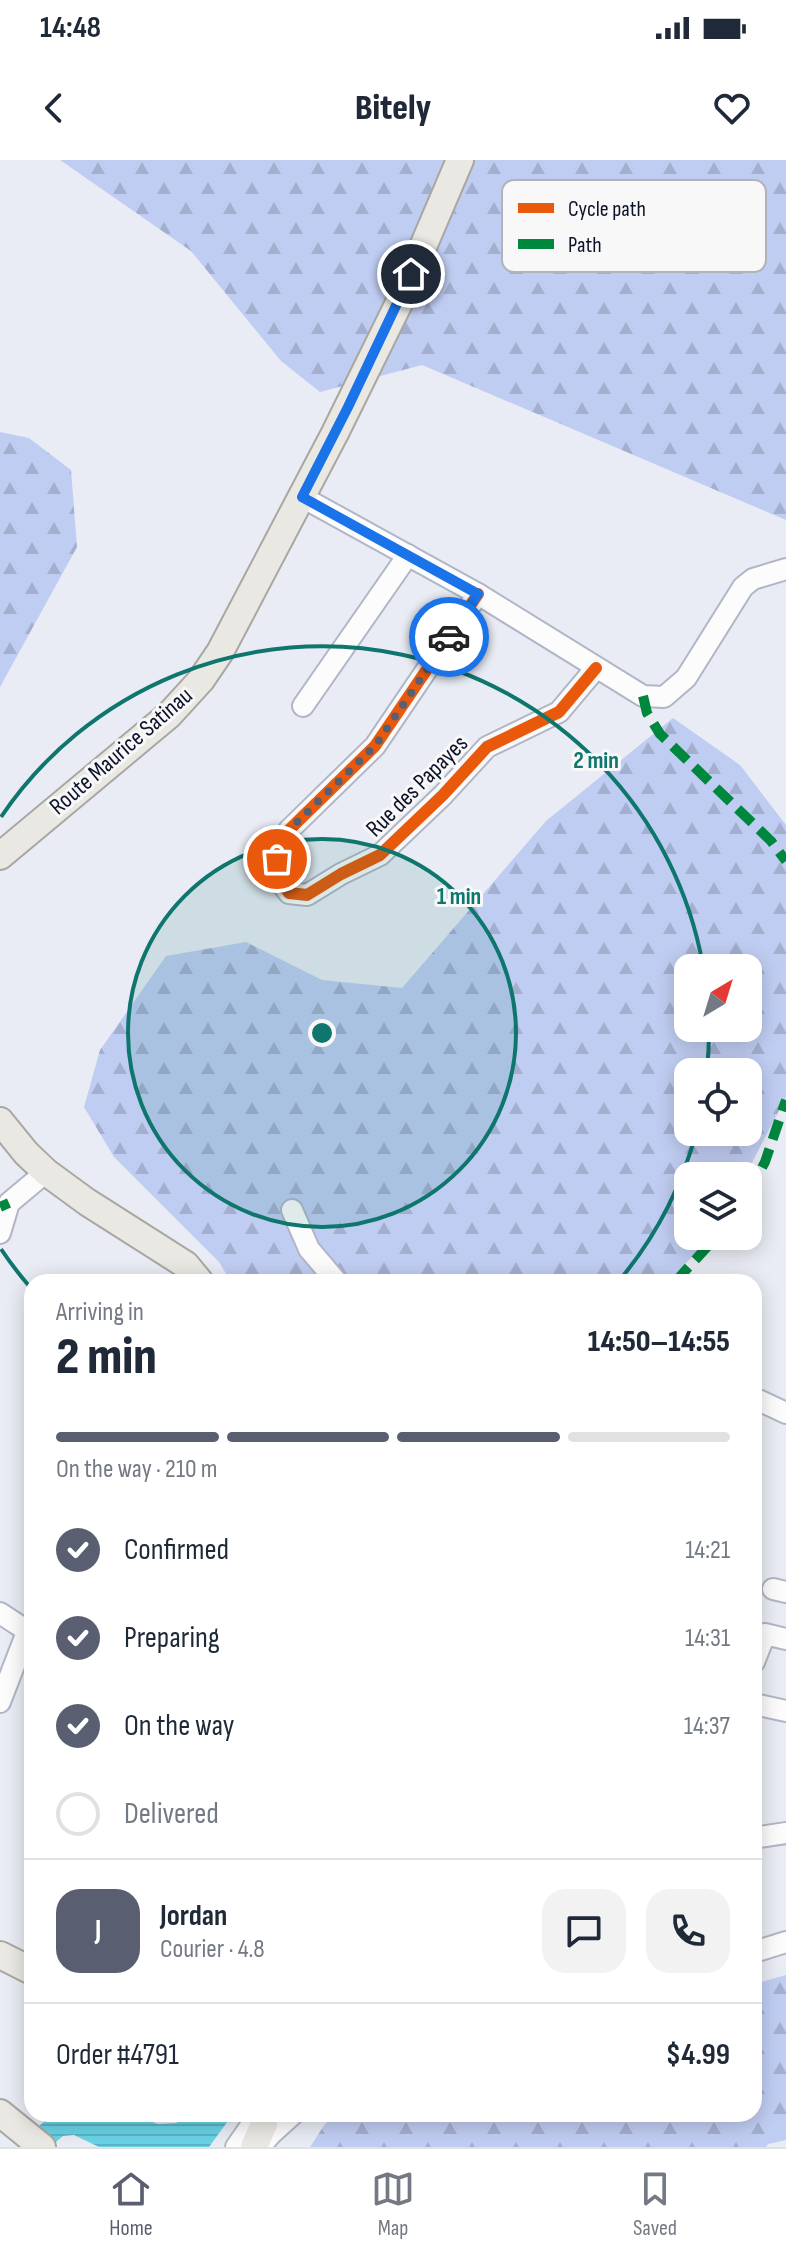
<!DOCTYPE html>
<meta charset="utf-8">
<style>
:root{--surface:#fff;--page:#f2f2f3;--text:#1f2937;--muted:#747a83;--line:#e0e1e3;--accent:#595e71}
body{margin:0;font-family:"Sofia Sans Condensed",sans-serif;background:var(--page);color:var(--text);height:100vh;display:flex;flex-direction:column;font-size:30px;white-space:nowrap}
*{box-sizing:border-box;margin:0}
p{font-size:26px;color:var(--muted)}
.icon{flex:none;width:44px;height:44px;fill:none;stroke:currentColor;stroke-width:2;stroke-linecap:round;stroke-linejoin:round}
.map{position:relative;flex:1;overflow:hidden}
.panel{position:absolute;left:24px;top:1114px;width:738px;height:848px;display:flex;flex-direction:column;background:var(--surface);border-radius:24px;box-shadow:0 4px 20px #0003}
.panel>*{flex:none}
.needle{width:52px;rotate:38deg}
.controls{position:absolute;left:674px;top:794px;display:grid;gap:16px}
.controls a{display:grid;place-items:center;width:88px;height:88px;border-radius:16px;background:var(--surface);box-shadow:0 4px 20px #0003;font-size:40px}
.pin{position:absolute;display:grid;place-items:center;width:68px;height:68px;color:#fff;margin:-34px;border:4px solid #fff;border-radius:50%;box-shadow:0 2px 8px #0007}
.courier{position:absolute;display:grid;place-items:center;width:80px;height:80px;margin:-40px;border:6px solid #1a73e8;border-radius:50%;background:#fff;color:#222;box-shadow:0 2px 10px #0007}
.overview em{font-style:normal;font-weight:800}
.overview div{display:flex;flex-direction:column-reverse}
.overview{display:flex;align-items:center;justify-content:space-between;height:136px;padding:0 32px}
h1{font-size:52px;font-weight:800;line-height:60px}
.bar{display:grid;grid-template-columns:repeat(4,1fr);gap:12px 8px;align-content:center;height:96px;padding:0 32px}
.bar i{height:10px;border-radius:6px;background:var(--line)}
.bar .on{background:var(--accent)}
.bar p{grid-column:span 4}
.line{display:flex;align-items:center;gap:20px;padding:0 32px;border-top:2px solid var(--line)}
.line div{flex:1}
.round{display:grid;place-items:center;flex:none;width:84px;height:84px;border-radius:24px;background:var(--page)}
ol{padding:0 32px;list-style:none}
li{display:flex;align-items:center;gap:24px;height:88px}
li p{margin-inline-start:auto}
li .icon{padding:8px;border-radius:50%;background:var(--accent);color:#fff;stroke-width:4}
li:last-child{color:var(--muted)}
li i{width:44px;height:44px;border:4px solid var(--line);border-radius:50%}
.status{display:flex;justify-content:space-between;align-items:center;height:56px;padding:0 40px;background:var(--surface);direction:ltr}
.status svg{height:22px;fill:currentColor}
header{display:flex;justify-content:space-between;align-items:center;height:104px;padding:0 32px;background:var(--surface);font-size:36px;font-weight:800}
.menu{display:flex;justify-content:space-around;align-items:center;height:112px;border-top:2px solid var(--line);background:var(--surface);font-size:22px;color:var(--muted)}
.menu a{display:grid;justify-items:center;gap:4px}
.menu .on{color:var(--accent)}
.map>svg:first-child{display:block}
.forest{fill:url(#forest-firs);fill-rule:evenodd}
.water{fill:url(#water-rules)}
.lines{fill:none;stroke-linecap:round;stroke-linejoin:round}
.minor-casing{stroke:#b1b6c6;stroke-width:24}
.major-casing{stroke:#a9a7a2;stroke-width:30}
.minor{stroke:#fcfcfd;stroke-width:20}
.major{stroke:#eae8e3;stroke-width:26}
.quiet{stroke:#00873e;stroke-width:10;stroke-dasharray:20 10;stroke-linecap:butt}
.cycleway-casing{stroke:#f8f8f8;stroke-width:17}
.cycleway{stroke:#e8590c;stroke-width:12}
.done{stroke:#595e71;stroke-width:8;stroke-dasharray:0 14.4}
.route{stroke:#1a73e8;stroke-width:10}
.ring{fill:none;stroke:#0f766e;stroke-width:4}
.labels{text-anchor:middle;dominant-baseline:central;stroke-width:6;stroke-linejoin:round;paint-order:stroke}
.street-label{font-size:24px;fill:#0c122a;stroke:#f8f8f8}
.key{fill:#f8f8f8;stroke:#b1b3ba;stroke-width:2}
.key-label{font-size:22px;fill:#0c122a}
.centre{fill:#0f766e;stroke:#f8f8f8;stroke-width:4}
.ring-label{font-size:24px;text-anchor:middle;font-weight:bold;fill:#0f766e;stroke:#f8f8f8;stroke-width:6;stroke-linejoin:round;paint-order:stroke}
</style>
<div class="status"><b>14:48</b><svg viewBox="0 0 49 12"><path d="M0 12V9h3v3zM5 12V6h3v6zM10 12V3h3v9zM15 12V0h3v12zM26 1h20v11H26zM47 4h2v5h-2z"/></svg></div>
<header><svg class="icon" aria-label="back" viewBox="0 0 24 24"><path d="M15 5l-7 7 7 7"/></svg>Bitely<svg class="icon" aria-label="heart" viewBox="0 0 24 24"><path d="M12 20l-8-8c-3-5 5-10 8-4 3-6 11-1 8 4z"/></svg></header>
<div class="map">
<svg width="786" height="1987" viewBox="0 0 786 1987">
<defs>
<pattern id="forest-firs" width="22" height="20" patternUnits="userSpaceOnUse" patternTransform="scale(2)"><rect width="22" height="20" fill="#c0cdf2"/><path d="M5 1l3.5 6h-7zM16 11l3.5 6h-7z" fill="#a4afd0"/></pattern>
<pattern id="water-rules" width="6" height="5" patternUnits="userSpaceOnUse" patternTransform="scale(2)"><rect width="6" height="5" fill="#68d3e5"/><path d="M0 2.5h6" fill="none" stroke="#59b4c5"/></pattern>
</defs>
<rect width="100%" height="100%" fill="#e9ecf4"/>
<!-- forest -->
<g class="forest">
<path d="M60,0H786V360L422,205L320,232L281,201L191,91Z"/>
<path d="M0,272L29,278L71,310L77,387L0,527Z"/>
<path d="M673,558L740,605L786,665V937L745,1016H688V1076H712L668,1122H231L219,1102L114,997L84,947L100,890L166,796L246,782L322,820L402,828L546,661ZM688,808H748V868H688ZM688,912H748V972H688Z"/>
<path d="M786,1815V1980L768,1984L766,1987H310L325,1964L336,1954H754V1824Z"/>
</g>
<!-- water -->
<path class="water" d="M52,1954H131L158,1964L176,1963L194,1954H233L209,1987H99L74,1975L63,1976L50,1987H17Z"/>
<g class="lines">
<defs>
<g id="minor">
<path d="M302,337L478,434L643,536L664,537L686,518L743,427L753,419L786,409"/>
<path d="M478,434L375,586L289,670L277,699V717L289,733L307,735L341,714L380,695L443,635L487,587L559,552L596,508"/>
<path d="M303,546L408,395"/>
<path d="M292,1050L309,1089L337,1122"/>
<path d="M0,1073L9,1043L46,1012"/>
<path d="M754,1238L786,1253"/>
<path d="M773,1429L786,1432"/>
<path d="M0,1453L32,1474"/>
<path d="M754,1502L765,1474L786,1479"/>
<path d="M0,1542L27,1472"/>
<path d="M754,1544L786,1551"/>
<path d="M760,1677L786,1673"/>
<path d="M754,1792L786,1782"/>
<path d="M236,1987L259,1954"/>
<path d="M260,1987L271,1974L293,1954"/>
</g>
<g id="major">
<path d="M0,696L169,555L201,520L220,492L335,273L399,143L460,0"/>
<path d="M0,961L26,993L46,1012L87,1042L186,1105L200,1122"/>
<path d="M0,1795L32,1811"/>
<path d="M0,1953L42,1987"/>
<path d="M254,1987L264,1964L261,1954"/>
</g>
</defs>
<!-- minor casing -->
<use href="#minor" class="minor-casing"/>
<!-- major casing -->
<use href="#major" class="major-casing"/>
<!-- minor -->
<use href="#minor" class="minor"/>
<!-- major -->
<use href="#major" class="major"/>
<!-- quiet -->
<g class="quiet">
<path d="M643,536L647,553L660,574L771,681L786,701"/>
<path d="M748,1034L765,1002L786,940"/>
<path d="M0,1047L9,1043"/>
<path d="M675,1122L717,1076"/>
</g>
<defs>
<path id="cycleway" d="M478,434L375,586L289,670L277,699V717L289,733L307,735L341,714L380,695L443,635L487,587L559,552L596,508"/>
</defs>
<!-- cycleway casing -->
<use href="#cycleway" class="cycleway-casing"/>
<!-- cycleway -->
<use href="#cycleway" class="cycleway"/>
</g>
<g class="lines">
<!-- done -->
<path class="done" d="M277,699L289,670L375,586L449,477"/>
<!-- route -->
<path class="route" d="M411,114L348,247L302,337L478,434L449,477"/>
</g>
<!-- distance rings -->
<circle cx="322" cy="873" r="194" fill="#0f766e" fill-opacity=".12"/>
<g class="ring">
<circle cx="322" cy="873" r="194"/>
<path d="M696 973A387 387 0 0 1 618 1122M30 1127A387 387 0 0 1 1 1089M1 657A387 387 0 0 1 703 806M709 870A387 387 0 0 1 707 910"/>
</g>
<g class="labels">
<!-- street labels -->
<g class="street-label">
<text transform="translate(121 591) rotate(-41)">Route Maurice Satinau</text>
<text transform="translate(417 626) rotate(-45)">Rue des Papayes</text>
</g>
</g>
<!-- legend -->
<rect x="502" y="20" width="264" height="92" rx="12" class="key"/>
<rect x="518" y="43" width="36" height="10" fill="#e8590c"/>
<rect x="518" y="79" width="36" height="10" fill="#00873e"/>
<g class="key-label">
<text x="568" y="56">Cycle path</text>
<text x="568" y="92">Path</text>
</g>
<circle cx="322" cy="873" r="12" class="centre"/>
<g class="ring-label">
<text x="596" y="608">2 min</text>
<text x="459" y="744">1 min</text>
</g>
</svg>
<div class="controls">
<a><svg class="needle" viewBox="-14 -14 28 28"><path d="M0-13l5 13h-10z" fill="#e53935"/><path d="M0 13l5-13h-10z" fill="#747a83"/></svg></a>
<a><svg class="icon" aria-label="locate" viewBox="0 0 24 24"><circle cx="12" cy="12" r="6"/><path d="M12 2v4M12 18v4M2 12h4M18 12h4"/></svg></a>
<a><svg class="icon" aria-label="layers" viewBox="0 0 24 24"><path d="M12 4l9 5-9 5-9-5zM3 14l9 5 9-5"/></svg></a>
</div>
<div class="pin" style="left:277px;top:699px;background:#ea580c"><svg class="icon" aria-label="bag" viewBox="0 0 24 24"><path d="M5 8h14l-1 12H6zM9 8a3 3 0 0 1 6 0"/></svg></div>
<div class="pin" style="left:411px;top:114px;background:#1f2937"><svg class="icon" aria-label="home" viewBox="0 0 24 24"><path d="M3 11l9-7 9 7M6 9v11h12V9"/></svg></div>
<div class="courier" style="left:449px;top:477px"><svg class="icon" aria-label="car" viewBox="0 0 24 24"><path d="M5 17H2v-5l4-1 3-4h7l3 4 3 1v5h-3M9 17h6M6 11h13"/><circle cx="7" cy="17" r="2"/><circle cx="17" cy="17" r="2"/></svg></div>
<section class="panel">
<div class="overview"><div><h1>2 min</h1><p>Arriving in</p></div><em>14:50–14:55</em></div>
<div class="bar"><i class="on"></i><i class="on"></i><i class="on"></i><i></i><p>On the way · 210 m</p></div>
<ol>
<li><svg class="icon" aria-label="check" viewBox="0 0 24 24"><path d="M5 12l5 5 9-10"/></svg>Confirmed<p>14:21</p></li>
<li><svg class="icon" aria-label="check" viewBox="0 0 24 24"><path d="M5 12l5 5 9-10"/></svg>Preparing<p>14:31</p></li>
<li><svg class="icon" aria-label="check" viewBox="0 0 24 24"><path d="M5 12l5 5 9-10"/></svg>On the way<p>14:37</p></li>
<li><i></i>Delivered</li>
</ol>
<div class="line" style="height:144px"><b class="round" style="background:var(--accent);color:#fff">J</b><div><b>Jordan</b><p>Courier · 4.8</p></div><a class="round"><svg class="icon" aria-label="chat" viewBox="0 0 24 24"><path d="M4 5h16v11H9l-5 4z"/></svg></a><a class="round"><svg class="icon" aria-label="phone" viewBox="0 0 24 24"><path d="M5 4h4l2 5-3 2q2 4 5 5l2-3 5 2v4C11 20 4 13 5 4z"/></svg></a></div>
<div class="line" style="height:104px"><div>Order #4791</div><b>$4.99</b></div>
</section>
</div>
<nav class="menu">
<a class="on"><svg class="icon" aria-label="home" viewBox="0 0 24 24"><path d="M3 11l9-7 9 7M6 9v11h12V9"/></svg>Home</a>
<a><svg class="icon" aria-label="map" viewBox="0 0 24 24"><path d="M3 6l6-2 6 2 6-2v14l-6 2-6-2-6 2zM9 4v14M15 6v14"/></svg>Map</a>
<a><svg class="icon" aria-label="saved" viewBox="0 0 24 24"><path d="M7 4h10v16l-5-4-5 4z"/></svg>Saved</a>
</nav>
